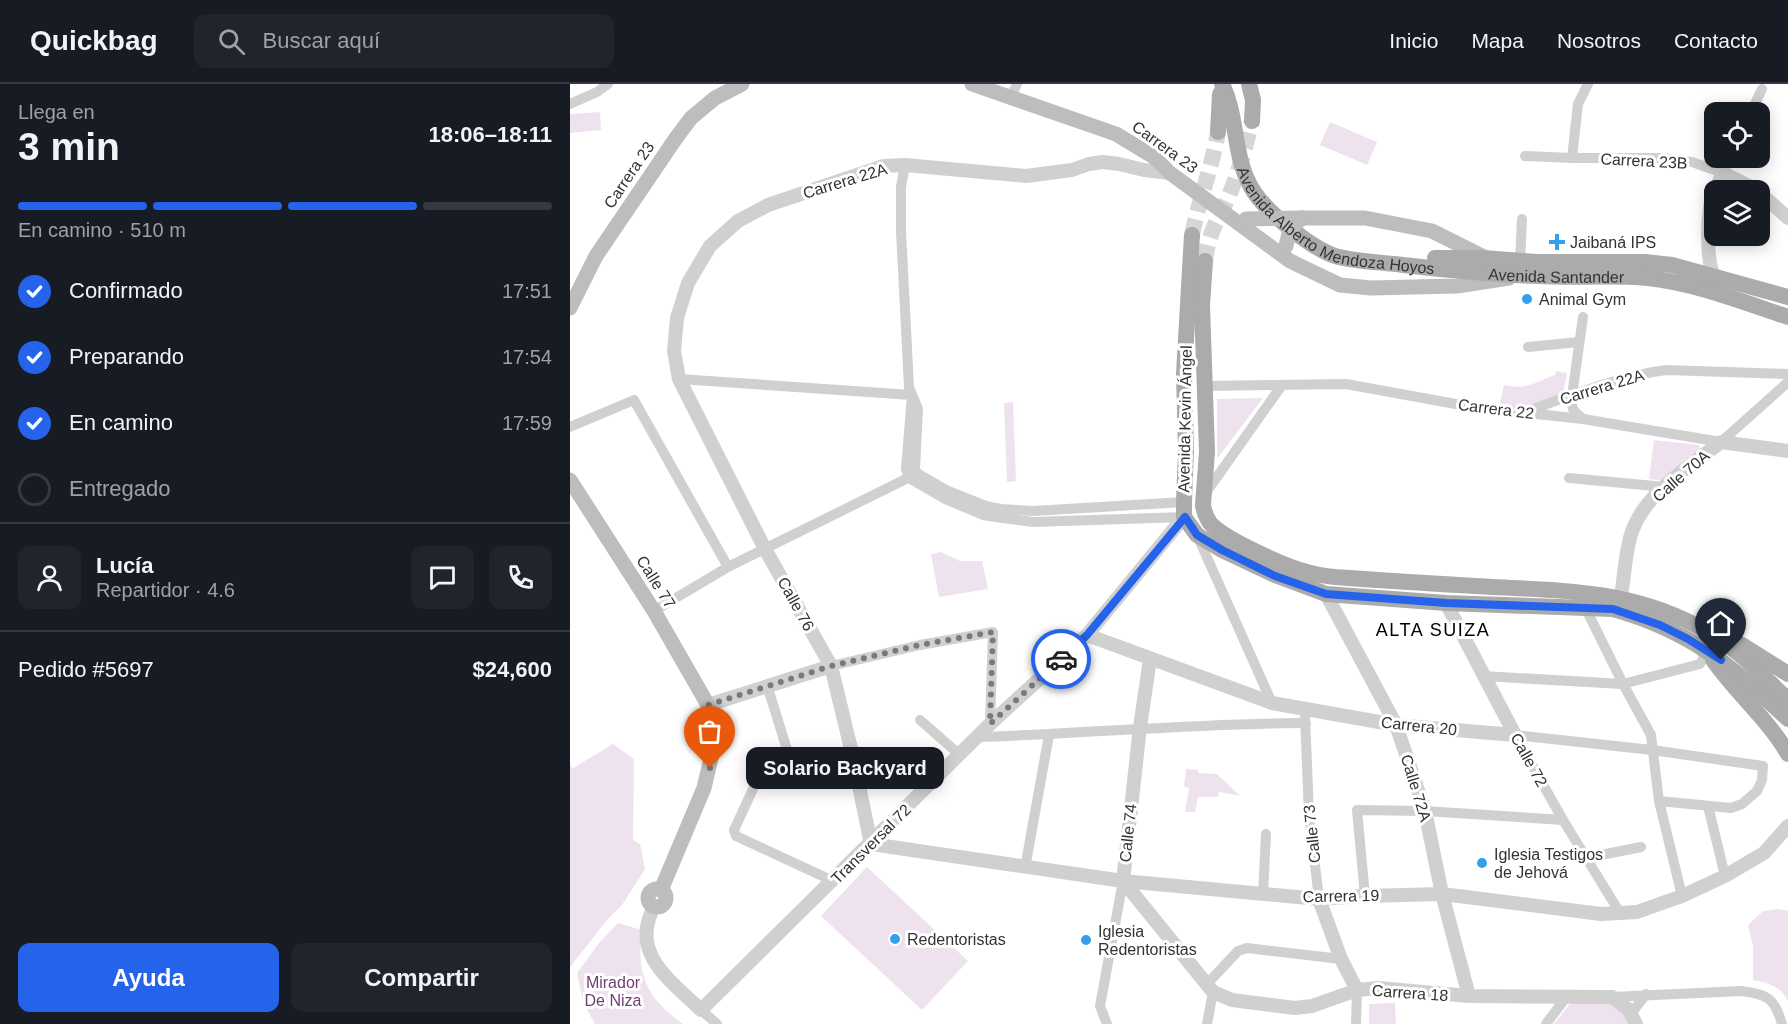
<!DOCTYPE html>
<html lang="es">
<meta charset="utf-8">
<style>
:root{--surface:#171b24;--page:#20242c;--text:#f1f3f6;--muted:#9ea1a6;--line:#363941;--accent:#2563eb}
body{margin:0;font-family:Arial,sans-serif;background:var(--page);color:var(--text);height:100vh;display:flex;flex-direction:column;font-size:22px;white-space:nowrap}
*{box-sizing:border-box;margin:0}
p{font-size:20px;color:var(--muted)}
.icon{flex:none;width:33px;height:33px;fill:none;stroke:currentColor;stroke-width:2;stroke-linecap:round;stroke-linejoin:round}
.map{position:relative;flex:1;overflow:hidden}
.drawer{display:flex;flex-direction:column;background:var(--surface);width:570px}
.drawer>*{flex:none}
.controls{position:absolute;left:1134px;top:18px;display:grid;gap:12px}
.controls a{display:grid;place-items:center;width:66px;height:66px;border-radius:12px;background:var(--surface);box-shadow:0 3px 15px #0003;font-size:30px}
.pin{position:absolute;display:grid;place-items:center;width:51px;height:51px;color:#fff;margin:-62px -26px;border-radius:50% 50% 50% 0;rotate:-45deg;box-shadow:0 0 6px #0007}
.pin .icon{rotate:45deg}
.courier{position:absolute;display:grid;place-items:center;width:60px;height:60px;margin:-30px;border:4px solid #2563eb;border-radius:50%;background:#fff;color:#222;box-shadow:0 2px 8px #0007}
.bubble{position:absolute;height:42px;border-radius:12px;background:var(--surface);box-shadow:0 3px 15px #0003;font-size:20px;font-weight:800;line-height:42px;text-align:center}
.overview em{font-style:normal;font-weight:800}
.overview div{display:flex;flex-direction:column-reverse}
.overview{display:flex;align-items:center;justify-content:space-between;height:102px;padding:0 18px}
h1{font-size:39px;font-weight:800;line-height:45px}
.bar{display:grid;grid-template-columns:repeat(4,1fr);gap:9px 6px;align-content:center;height:72px;padding:0 18px}
.bar i{height:8px;border-radius:4px;background:var(--line)}
.bar .on{background:var(--accent)}
.bar p{grid-column:span 4}
.line{display:flex;align-items:center;gap:15px;padding:0 18px;border-top:2px solid var(--line)}
.line div{flex:1}
.round{display:grid;place-items:center;flex:none;width:63px;height:63px;border-radius:12px;background:var(--page)}
ol{padding:0 18px;list-style:none}
li{display:flex;align-items:center;gap:18px;height:66px}
li p{margin-inline-start:auto}
li .icon{padding:6px;border-radius:50%;background:var(--accent);color:#fff;stroke-width:4}
li:last-child{color:var(--muted)}
li i{width:33px;height:33px;border:3px solid var(--line);border-radius:50%}
.action{display:flex;gap:12px;margin-top:auto;padding:12px 18px}
.action a{flex:1;height:69px;border-radius:12px;background:var(--accent);color:#fff;font-size:24px;font-weight:800;line-height:69px;text-align:center}
.action a+a{background:var(--page);color:var(--text)}
header{display:flex;align-items:center;gap:36px;box-sizing:border-box;height:84px;padding:0 30px;background:var(--surface);border-bottom:2px solid var(--line)}
header strong{font-size:28px}
nav{display:flex;gap:33px;margin-inline-start:auto;font-size:21px}
.search{width:420px;height:54px;background:var(--page);display:flex;align-items:center;gap:15px;box-sizing:border-box;padding:0 21px;border-radius:12px;color:var(--muted);font-size:22px}
main{display:flex;flex:1;min-height:0}
.map>svg:first-child{display:block}
.green{fill:#efe2ef}
.lines{fill:none;stroke-linecap:round;stroke-linejoin:round}
.primary-tunnel{stroke:#d6d6d6;stroke-width:16;stroke-dasharray:16 8;stroke-linecap:butt}
.minor{stroke:#d0d0d0;stroke-width:10}
.tertiary{stroke:#d0d0d0;stroke-width:14}
.secondary{stroke:#bdbdbd;stroke-width:15}
.primary{stroke:#ababab;stroke-width:16}
.secondary-bridge{stroke:#bdbdbd;stroke-width:15}
.done{stroke:#7a7a7a;stroke-width:6;stroke-dasharray:0 10.8}
.route{stroke:#2563eb;stroke-width:8}
.poi-dot{fill:#349feb;stroke:#fff;stroke-width:2}
.labels{text-anchor:middle;dominant-baseline:central;stroke-width:6;stroke-linejoin:round;paint-order:stroke}
.street-label{font-size:16px;fill:#333;stroke:#fff}
.poi-label{font-size:16px;fill:#333;stroke:#fff;text-anchor:start}
.park-label{font-size:16px;fill:#713e70;stroke:#fff}
.neighbourhood-label{font-size:18px;letter-spacing:1.5px;fill:#000;stroke:#fff}
</style>
<header>
<strong>Quickbag</strong>
<div class="search"><svg class="icon" aria-label="search" viewBox="0 0 24 24"><circle cx="10" cy="10" r="6"/><path d="M15 15l6 6"/></svg>Buscar aquí</div>
<nav><a>Inicio</a><a>Mapa</a><a>Nosotros</a><a>Contacto</a></nav>
</header>
<main>
<section class="drawer">
<div class="overview"><div><h1>3 min</h1><p>Llega en</p></div><em>18:06–18:11</em></div>
<div class="bar"><i class="on"></i><i class="on"></i><i class="on"></i><i></i><p>En camino · 510 m</p></div>
<ol>
<li><svg class="icon" aria-label="check" viewBox="0 0 24 24"><path d="M5 12l5 5 9-10"/></svg>Confirmado<p>17:51</p></li>
<li><svg class="icon" aria-label="check" viewBox="0 0 24 24"><path d="M5 12l5 5 9-10"/></svg>Preparando<p>17:54</p></li>
<li><svg class="icon" aria-label="check" viewBox="0 0 24 24"><path d="M5 12l5 5 9-10"/></svg>En camino<p>17:59</p></li>
<li><i></i>Entregado</li>
</ol>
<div class="line" style="height:108px"><a class="round"><svg class="icon" aria-label="person" viewBox="0 0 24 24"><circle cx="12" cy="8" r="4"/><path d="M4 21q1-7 8-7t8 7"/></svg></a><div><b>Lucía</b><p>Repartidor · 4.6</p></div><a class="round"><svg class="icon" aria-label="chat" viewBox="0 0 24 24"><path d="M4 5h16v11H9l-5 4z"/></svg></a><a class="round"><svg class="icon" aria-label="phone" viewBox="0 0 24 24"><path d="M5 4h4l2 5-3 2q2 4 5 5l2-3 5 2v4C11 20 4 13 5 4z"/></svg></a></div>
<div class="line" style="height:78px"><div>Pedido #5697</div><b>$24,600</b></div>
<div class="action"><a>Ayuda</a><a>Compartir</a></div>
</section>
<div class="map">
<svg width="1218" height="940" viewBox="0 0 1218 940">
<rect width="100%" height="100%" fill="#fff"/>
<!-- green -->
<g class="green">
<path d="M30,28L31,46L0,49V30Z"/>
<path d="M760,38L807,58L797,81L750,61Z"/>
<path d="M986,287L997,289L993,311L948,326L929,323L934,301C960,306 962,299 985,291Z"/>
<path d="M693,314L647,375V315Z"/>
<path d="M443,318L446,397L437,398L434,319Z"/>
<path d="M1084,356L1129,361L1131,366L1096,397L1079,395Z"/>
<path d="M371,468L390,477H412L418,505L369,513L361,470Z"/>
<path d="M43,660L64,675L63,756L70,760L75,785L52,821L37,836L0,883V681L3,684Z"/>
<path d="M616,685L628,686V689L647,690L670,712L649,708L648,713H628L625,728H615L619,704L614,703Z"/>
<path d="M297,783L398,877L352,926L251,832Z"/>
<path d="M1209,825L1218,827V917C1211,902 1198,899 1183,896V863L1178,841L1193,827Z"/>
<path d="M48,839L72,846C66,890 76,914 113,940H25L13,918L7,889L29,859Z"/>
<path d="M1019,916C1038,919 1052,921 1060,940H984L1000,920Z"/>
<path d="M825,919L826,940H799V920Z"/>
</g>
<g class="lines">
<!-- primary-tunnel -->
<g class="primary-tunnel">
<path d="M622,151C629,116 642,83 648,48"/>
<path d="M635,177C639,144 651,133 662,104C671,82 676,59 682,37"/>
</g>
<!-- minor -->
<g class="minor">
<path d="M441,13L447,0"/>
<path d="M0,20L27,8L38,0"/>
<path d="M1181,28L1192,5"/>
<path d="M955,72L1002,74H1093L1122,78L1153,89L1160,74"/>
<path d="M1002,74L1008,20L1018,0"/>
<path d="M335,81L331,103V147L339,303L348,325L345,385L347,389L378,407L416,422L431,425L463,427L614,418"/>
<path d="M950,177L952,135"/>
<path d="M958,263L1009,258"/>
<path d="M109,295L342,311"/>
<path d="M634,302L776,300L902,323L1013,335L1151,358L1218,298"/>
<path d="M342,311L336,385L339,394L375,415L413,431L432,434L463,438L614,433"/>
<path d="M958,327C1002,311 1049,292 1096,286L1218,290"/>
<path d="M1013,335L1004,327L1001,319L1013,233"/>
<path d="M0,343L64,316L158,483"/>
<path d="M999,394L1095,403"/>
<path d="M635,410L712,301"/>
<path d="M627,451L702,619"/>
<path d="M1016,525L1053,600L1081,651L1089,717L1112,812"/>
<path d="M84,527L158,483L344,391"/>
<path d="M261,582L350,561L423,548L420,640"/>
<path d="M912,592L1053,600L1130,580L1137,567"/>
<path d="M197,601L223,685"/>
<path d="M735,633L739,730L749,815"/>
<path d="M350,636L390,671"/>
<path d="M945,651L1082,666L1193,682L1192,696L1187,707L1172,720L1161,724L1089,717"/>
<path d="M945,651L993,736L1050,829"/>
<path d="M407,653C517,650 626,639 736,639"/>
<path d="M1138,722L1155,792"/>
<path d="M1016,774L1071,763"/>
<path d="M455,784L479,651"/>
<path d="M263,797L166,752L164,746L190,690L283,673"/>
<path d="M693,810L696,750"/>
<path d="M795,812L787,726L855,727L993,736"/>
<path d="M637,900L668,867L677,864L771,875"/>
<path d="M1042,913L1171,907C1198,910 1205,915 1212,940"/>
<path d="M131,926L147,940"/>
<path d="M1061,930L1076,910"/>
<path d="M537,940L530,922L553,797"/>
<path d="M637,940L643,908"/>
<path d="M786,940L787,906"/>
<path d="M976,940L997,912"/>
</g>
<!-- tertiary -->
<g class="tertiary">
<path d="M600,89L574,86L549,80L533,78L519,80L502,86L456,92L335,81L314,82L198,121L168,137L140,162L118,199L107,234L104,267L109,295L195,465L261,582L283,673L301,760L553,797L749,815L795,812L872,810L1031,830L1067,828L1112,812L1155,792L1194,769L1218,742"/>
<path d="M1145,106L1153,89L1187,106"/>
<path d="M1190,109L1218,134"/>
<path d="M1142,200L1145,193C1135,178 1137,125 1144,108"/>
<path d="M756,510L826,641L855,727L872,810L899,912"/>
<path d="M1051,513C1054,494 1055,473 1060,454C1071,411 1118,384 1151,358L1218,367"/>
<path d="M876,519L945,651"/>
<path d="M517,551L702,619L826,641L945,651"/>
<path d="M138,621L261,582"/>
<path d="M553,797L643,908L662,916L725,924L742,922L787,906L808,904L899,912L1042,913L1058,925L1066,940"/>
<path d="M553,797L570,643L580,575"/>
<path d="M749,815L771,875L787,906"/>
<path d="M84,823C59,869 101,897 131,926L420,640L517,551L614,433"/>
</g>
<!-- secondary -->
<g class="secondary">
<path d="M402,0L546,50L584,73L600,89L720,177L770,201L801,204L887,202L939,194"/>
<path d="M732,134H795L862,147L916,174"/>
<path d="M0,224L26,172L106,54L121,34L145,14L172,0"/>
<path d="M0,396L84,527L138,621L144,642L143,666L134,704L91,806"/>
<circle cx="87" cy="814" r="9"/>
</g>
<!-- primary -->
<g class="primary">
<path id="s1" d="M652,0C669,34 662,75 684,108C698,129 741,164 765,172C787,178 811,178 833,181C878,186 924,191 969,192C1005,194 1042,191 1078,194C1125,199 1173,218 1218,233"/>
<path d="M679,0L683,16L682,37"/>
<path d="M648,48L650,10"/>
<path d="M622,151L614,290L616,367L614,418V433L627,451L652,466L705,491L756,510L876,519L1043,525C1119,546 1162,582 1218,635"/>
<path d="M865,174H913L966,178H1075L1102,181L1218,213"/>
<path d="M635,177L632,221L637,368L633,421C634,428 636,433 640,439C654,455 714,482 737,488C746,491 755,492 765,493C817,497 870,500 923,503C1002,507 1068,507 1138,548C1167,564 1194,593 1218,616"/>
<path d="M1159,555L1172,561L1218,590"/>
<path d="M1143,576C1166,609 1198,635 1218,670"/>
</g>
<!-- secondary-bridge -->
<g class="secondary-bridge">
<path d="M676,135L732,134"/>
<path d="M716,162L720,145L732,134"/>
</g>
</g>
<g class="lines">
<!-- done -->
<path class="done" d="M140,684L144,642L138,621L261,582L350,561L423,548L420,640L491,575"/>
<!-- route -->
<path class="route" d="M491,575L517,551L615,433L627,451L652,466L705,492L756,510L876,519L1043,525L1090,541L1118,555L1151,576"/>
</g>
<!-- markers -->
<g class="poi-dot">
<path d="M984 149h6v6h6v6h-6v6h-6v-6h-6v-6h6z"/>
<circle cx="957" cy="215" r="6"/>
<circle cx="912" cy="779" r="6"/>
<circle cx="325" cy="855" r="6"/>
<circle cx="516" cy="856" r="6"/>
</g>
<g class="labels">
<!-- street labels -->
<g class="street-label">
<text transform="translate(595 63) rotate(36)">Carrera 23</text>
<text transform="translate(1074 77) rotate(3)">Carrera 23B</text>
<text transform="translate(59 91) rotate(-56)">Carrera 23</text>
<text transform="translate(275 97) rotate(-17)">Carrera 22A</text>
<text stroke="none"><textPath href="#s1" startOffset="202">Avenida Alberto Mendoza Hoyos</textPath></text>
<text stroke="none"><textPath href="#s1" startOffset="440">Avenida Santander</textPath></text>
<text transform="translate(1032 303) rotate(-17)">Carrera 22A</text>
<text transform="translate(926 325) rotate(7)">Carrera 22</text>
<text transform="translate(615 335) rotate(-89)">Avenida Kevin Ángel</text>
<text transform="translate(1111 392) rotate(-41)">Calle 70A</text>
<text transform="translate(86 498) rotate(58)">Calle 77</text>
<text transform="translate(226 520) rotate(61)">Calle 76</text>
<text transform="translate(849 642) rotate(6)">Carrera 20</text>
<text transform="translate(959 676) rotate(61)">Calle 72</text>
<text transform="translate(846 704) rotate(73)">Calle 72A</text>
<text transform="translate(558 749) rotate(-84)">Calle 74</text>
<text transform="translate(742 750) rotate(-96)">Calle 73</text>
<text transform="translate(301 760) rotate(-45)">Transversal 72</text>
<text transform="translate(771 812) rotate(-1)">Carrera 19</text>
<text transform="translate(840 909) rotate(4)">Carrera 18</text>
</g>
<!-- poi labels -->
<g class="poi-label">
<text x="1000" y="158">Jaibaná IPS</text>
<text x="969" y="215">Animal Gym</text>
<text x="924" y="770">Iglesia Testigos<tspan x="924" dy="18">de Jehová</tspan></text>
<text x="528" y="847">Iglesia<tspan x="528" dy="18">Redentoristas</tspan></text>
<text x="337" y="855">Redentoristas</text>
</g>
<!-- park labels -->
<g class="park-label">
<text x="43" y="898">Mirador<tspan x="43" dy="18">De Niza</tspan></text>
</g>
<!-- neighbourhood labels -->
<g class="neighbourhood-label">
<text x="863" y="546">ALTA SUIZA</text>
</g>
</g>
</svg>
<div class="controls">
<a><svg class="icon" aria-label="locate" viewBox="0 0 24 24"><circle cx="12" cy="12" r="6"/><path d="M12 2v4M12 18v4M2 12h4M18 12h4"/></svg></a>
<a><svg class="icon" aria-label="layers" viewBox="0 0 24 24"><path d="M12 4l9 5-9 5-9-5zM3 14l9 5 9-5"/></svg></a>
</div>
<div class="pin" style="left:140px;top:684px;background:#ea580c"><svg class="icon" aria-label="bag" viewBox="0 0 24 24"><path d="M5 8h14l-1 12H6zM9 8a3 3 0 0 1 6 0"/></svg></div>
<div class="pin" style="left:1151px;top:576px;background:#1f2937"><svg class="icon" aria-label="home" viewBox="0 0 24 24"><path d="M3 11l9-7 9 7M6 9v11h12V9"/></svg></div>
<div class="courier" style="left:491px;top:575px"><svg class="icon" aria-label="car" viewBox="0 0 24 24"><path d="M5 17H2v-5l4-1 3-4h7l3 4 3 1v5h-3M9 17h6M6 11h13"/><circle cx="7" cy="17" r="2"/><circle cx="17" cy="17" r="2"/></svg></div>
<div class="bubble" style="left:176px;top:663px;width:198px">Solario Backyard</div>
</div>
</main>
